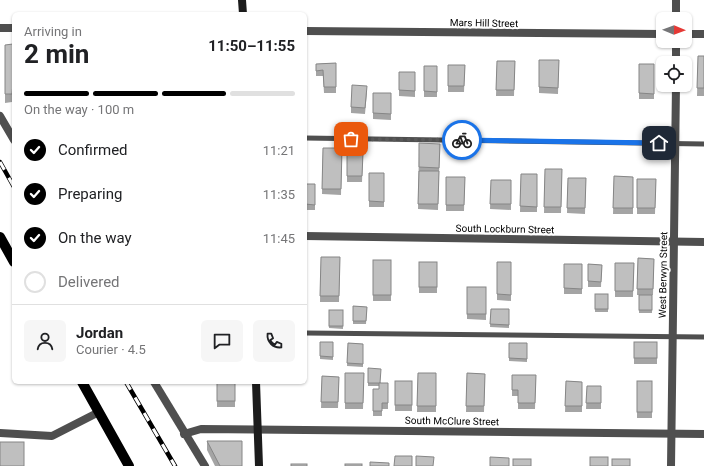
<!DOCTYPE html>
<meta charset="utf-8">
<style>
:root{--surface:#fff;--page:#f6f6f6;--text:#202124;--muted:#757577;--line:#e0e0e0;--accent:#000}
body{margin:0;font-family:Roboto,sans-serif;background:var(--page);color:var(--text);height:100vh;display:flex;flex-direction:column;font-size:15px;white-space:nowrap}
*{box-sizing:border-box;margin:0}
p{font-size:13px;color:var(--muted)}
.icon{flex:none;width:22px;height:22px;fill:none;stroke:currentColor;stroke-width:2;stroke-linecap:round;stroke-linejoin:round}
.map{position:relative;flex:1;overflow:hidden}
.panel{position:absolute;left:12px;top:12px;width:295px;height:372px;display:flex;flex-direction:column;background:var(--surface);border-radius:6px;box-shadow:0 1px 3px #0004}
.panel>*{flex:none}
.needle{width:26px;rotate:91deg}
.fabs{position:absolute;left:656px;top:12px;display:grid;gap:8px}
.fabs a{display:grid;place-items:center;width:36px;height:36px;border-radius:6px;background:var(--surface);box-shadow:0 1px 3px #0004;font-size:20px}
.pin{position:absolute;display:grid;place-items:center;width:34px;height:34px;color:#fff;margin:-17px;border-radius:8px;box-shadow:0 2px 6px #0006}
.courier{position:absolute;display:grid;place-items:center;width:40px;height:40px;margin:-20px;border:3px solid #1a73e8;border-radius:50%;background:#fff;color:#222;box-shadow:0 1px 5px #0007}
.headline em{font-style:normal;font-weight:700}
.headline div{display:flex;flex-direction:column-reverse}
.headline{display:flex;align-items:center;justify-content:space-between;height:68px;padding:0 12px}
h1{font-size:26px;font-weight:700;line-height:30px}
.bar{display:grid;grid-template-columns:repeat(4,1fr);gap:6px 4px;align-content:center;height:48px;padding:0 12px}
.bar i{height:5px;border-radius:3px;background:var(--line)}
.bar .current{background:var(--accent)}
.bar p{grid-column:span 4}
.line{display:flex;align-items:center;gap:10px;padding:0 12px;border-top:1px solid var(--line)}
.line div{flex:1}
.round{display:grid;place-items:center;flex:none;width:42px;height:42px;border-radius:6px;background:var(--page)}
ol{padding:0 12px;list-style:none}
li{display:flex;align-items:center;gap:12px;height:44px}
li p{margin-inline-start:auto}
li .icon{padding:4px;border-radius:50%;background:var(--accent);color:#fff;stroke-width:4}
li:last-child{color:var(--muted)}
li i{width:22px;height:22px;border:2px solid var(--line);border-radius:50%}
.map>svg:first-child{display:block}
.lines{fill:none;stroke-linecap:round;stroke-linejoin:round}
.lane{stroke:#4f4f4f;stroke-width:5}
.street{stroke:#4f4f4f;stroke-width:8}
.secondary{stroke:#1c1c1c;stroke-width:8}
.primary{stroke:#000;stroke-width:10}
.rail-casing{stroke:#000;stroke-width:4.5}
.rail{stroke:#fff;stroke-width:3;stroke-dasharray:9;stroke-linecap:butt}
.wall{fill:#a4a4a4}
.building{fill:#bfbfbf;stroke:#868686}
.done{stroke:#595959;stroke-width:4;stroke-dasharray:0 7.2}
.route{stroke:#1a73e8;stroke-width:5}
.labels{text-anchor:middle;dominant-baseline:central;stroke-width:4;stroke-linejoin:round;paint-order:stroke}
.street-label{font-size:10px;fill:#000;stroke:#fff}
</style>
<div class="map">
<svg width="704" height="466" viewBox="0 0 704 466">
<rect width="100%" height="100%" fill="#fff"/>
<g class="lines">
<!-- lane -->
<g class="lane">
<path d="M305,138L704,144"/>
<path d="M305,333L704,337"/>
</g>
<!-- street -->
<g class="street">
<path d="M676,19V0"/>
<path d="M0,28H14"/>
<path d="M305,31L663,34"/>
<path d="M685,34H704"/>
<path d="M676,63V41"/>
<path d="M0,116L14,140"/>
<path d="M305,236L704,242"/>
<path d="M154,382L205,466"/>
<path d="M0,433L52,436L99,412"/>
<path d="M184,434L201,429L704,434"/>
<path d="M671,466L676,85"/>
</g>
<!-- secondary -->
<g class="secondary">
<path d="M242,0L243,14"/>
<path d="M256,382L259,466"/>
</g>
<!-- primary -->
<g class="primary">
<path d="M0,237L14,262"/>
<path d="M82,382L129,466"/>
</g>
<defs>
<g id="rail">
<path d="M0,162L14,187"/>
<path d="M126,382L175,466"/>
</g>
</defs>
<!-- rail casing -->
<use href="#rail" class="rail-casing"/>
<!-- rail -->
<use href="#rail" class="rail"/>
</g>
<!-- wall -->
<g class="wall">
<path d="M5,45L13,62H14V92H13L12,102L5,103Z"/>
<path d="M698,56H704V96H697Z"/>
<path d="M539,60H559L558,94L539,93Z"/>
<path d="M497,61H515L514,96H496Z"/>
<path d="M336,63V93H324L323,76H316V64Z"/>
<rect x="639" y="64" width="15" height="35"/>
<path d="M448,65H465L464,92H448Z"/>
<rect x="424" y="66" width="13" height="31"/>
<path d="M399,72H415V97L399,96Z"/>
<path d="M367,92L365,114L351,113V107Z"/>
<path d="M373,93H391V120L373,119Z"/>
<path d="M419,143L440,144L438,210L418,209Z"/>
<path d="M323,148H342L341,195L322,194Z"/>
<path d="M347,153H363L362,182H347Z"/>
<path d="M545,169H562L561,213H544Z"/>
<rect x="369" y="173" width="15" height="34"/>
<path d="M521,174H537V212H520Z"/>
<path d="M614,176L633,177V214H613Z"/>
<path d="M446,177H465L464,211H446Z"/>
<path d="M568,178H586L585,214L567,213Z"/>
<path d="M637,179H656L655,214H637Z"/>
<path d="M491,180H511V210L490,209Z"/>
<rect x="305" y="184" width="10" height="26"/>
<path d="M321,257H340L339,302H320Z"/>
<path d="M638,258L654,259L653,295H637Z"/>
<path d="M373,260L391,295V301H373Z"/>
<rect x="419" y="262" width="18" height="31"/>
<path d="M497,262H511V301L497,300Z"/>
<path d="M615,263H634L633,297H615Z"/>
<rect x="564" y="264" width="18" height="30"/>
<path d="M588,264L602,265L601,287H588Z"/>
<path d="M467,287H486V320L467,319Z"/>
<rect x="595" y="294" width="13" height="18"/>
<rect x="639" y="295" width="13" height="18"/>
<path d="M353,306L367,307L366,324H353Z"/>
<path d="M491,309H509V328L490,327Z"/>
<path d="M329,310H343V329L329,328Z"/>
<path d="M320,342H333V360L320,359Z"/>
<rect x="634" y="342" width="23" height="22"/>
<path d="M348,343L363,344V367L347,366Z"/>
<path d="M509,343H527V362L509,361Z"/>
<path d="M368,368L381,383H388V409H382V416H373V389H379V386H368Z"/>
<path d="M345,373H364L363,409H345Z"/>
<path d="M418,373H436V412H417Z"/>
<path d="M467,373L485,374L484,412H466Z"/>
<path d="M512,375H536L535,409H518V396H512Z"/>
<path d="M322,376L339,377L338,408H321Z"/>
<rect x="395" y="381" width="17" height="30"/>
<path d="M566,381L582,382V412H565Z"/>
<rect x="637" y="381" width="15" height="37"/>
<rect x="217" y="382" width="18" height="25"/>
<path d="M587,386H601V409H586Z"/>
<path d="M207,441L242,466H215L207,450Z"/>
</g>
<!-- building -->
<g class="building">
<path d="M13,44V62H14V83H13L12,94H5V45Z"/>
<path d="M698,56H704V88H697Z"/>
<path d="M539,60H559L558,88L539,87Z"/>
<path d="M497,61H515L514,90H496Z"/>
<path d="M336,63V87H324L323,70L316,71V64Z"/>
<path d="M639,64H654V94L639,93Z"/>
<path d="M448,65H465L464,86H448Z"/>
<path d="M424,66H437V92L424,91Z"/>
<path d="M399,72H415V91L399,90Z"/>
<path d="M352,85L367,86L365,108L351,107Z"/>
<path d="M373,93H391V114L373,113Z"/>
<path d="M419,143L440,144L439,168L419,167Z"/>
<path d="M323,148H342L341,189H322Z"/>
<path d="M347,153H363L362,176H347Z"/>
<path d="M545,169H562L561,207H544Z"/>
<path d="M419,171H439L438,204H418Z"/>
<path d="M369,173H384V202L369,201Z"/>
<path d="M521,174H537V207L520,206Z"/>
<path d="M614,176L633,177V208H613Z"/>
<path d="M446,177H465L464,205H446Z"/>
<path d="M568,178H586L585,208H567Z"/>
<path d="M637,179H656L655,208H637Z"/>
<path d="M491,180H511V204H490Z"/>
<path d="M305,184H315V205L305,204Z"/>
<path d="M321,257H340L339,296H320Z"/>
<path d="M638,258L654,259L653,289H637Z"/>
<rect x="373" y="260" width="18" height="35"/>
<rect x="419" y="262" width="18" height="25"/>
<path d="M497,262H511V295L497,294Z"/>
<path d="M615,263H634L633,291H615Z"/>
<path d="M564,264H582V289L564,288Z"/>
<path d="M588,264L602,265L601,282L588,281Z"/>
<rect x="467" y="287" width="19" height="27"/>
<rect x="595" y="294" width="13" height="15"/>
<rect x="639" y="295" width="13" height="15"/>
<path d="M353,306L367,307L366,321H353Z"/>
<path d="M491,309H509V325L490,324Z"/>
<rect x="329" y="310" width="14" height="16"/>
<path d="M320,342H333V357L320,356Z"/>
<rect x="634" y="342" width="23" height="16"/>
<path d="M348,343L363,344V364L347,363Z"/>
<path d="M509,343H527V359L509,358Z"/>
<path d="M368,368L381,369L380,383H368Z"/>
<path d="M345,373H364L363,403H345Z"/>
<path d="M418,373H436V406H417Z"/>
<path d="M467,373L485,374L484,406H466Z"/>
<path d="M512,375H536L535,403H518V390H512Z"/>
<path d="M322,376L339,377L338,402H321Z"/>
<rect x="395" y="381" width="17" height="24"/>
<path d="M566,381L582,382V406H565Z"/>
<rect x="637" y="381" width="15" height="31"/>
<rect x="217" y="382" width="18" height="19"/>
<path d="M379,383H388V403H382V411H373V389H379Z"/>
<path d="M587,386H601V403H586Z"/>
<path d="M207,441H242V466H220Z"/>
<rect x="0" y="442" width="24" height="24"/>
<path d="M395,456H412V466H394Z"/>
<path d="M416,456L434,457L433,466H416Z"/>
<path d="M490,457L509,458V466H490Z"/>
<rect x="590" y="457" width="18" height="9"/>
<rect x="513" y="459" width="18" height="7"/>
<rect x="612" y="459" width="18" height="7"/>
<path d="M370,462L389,463V466H370Z"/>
<rect x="291" y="464" width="16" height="2"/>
<rect x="345" y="464" width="17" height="2"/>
</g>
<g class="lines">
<!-- done -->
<path class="done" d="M351,139L462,140"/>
<!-- route -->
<path class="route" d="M462,140L659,143"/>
</g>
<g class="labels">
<!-- street labels -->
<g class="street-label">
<text transform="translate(484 23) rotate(1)">Mars Hill Street</text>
<text transform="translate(505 229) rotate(1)">South Lockburn Street</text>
<text transform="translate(663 275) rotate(-89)">West Berwyn Street</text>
<text transform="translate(452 421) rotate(1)">South McClure Street</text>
</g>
</g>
</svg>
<div class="fabs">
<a><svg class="needle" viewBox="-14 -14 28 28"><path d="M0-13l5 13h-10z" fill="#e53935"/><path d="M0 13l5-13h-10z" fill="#757577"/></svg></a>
<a><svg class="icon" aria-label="locate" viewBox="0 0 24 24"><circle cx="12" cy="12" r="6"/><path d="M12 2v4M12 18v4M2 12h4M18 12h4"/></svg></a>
</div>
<div class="pin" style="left:351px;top:139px;background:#ea580c"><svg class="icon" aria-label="bag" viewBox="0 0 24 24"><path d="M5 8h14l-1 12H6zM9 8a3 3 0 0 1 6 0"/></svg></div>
<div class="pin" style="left:659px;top:143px;background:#1f2937"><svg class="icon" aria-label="home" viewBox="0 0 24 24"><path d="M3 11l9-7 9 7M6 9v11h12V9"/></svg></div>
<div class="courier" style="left:462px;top:140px"><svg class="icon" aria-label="bike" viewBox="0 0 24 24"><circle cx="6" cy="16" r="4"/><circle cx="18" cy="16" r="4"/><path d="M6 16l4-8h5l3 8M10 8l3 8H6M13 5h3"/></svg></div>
<section class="panel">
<div class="headline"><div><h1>2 min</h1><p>Arriving in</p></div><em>11:50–11:55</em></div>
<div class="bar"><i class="current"></i><i class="current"></i><i class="current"></i><i></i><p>On the way · 100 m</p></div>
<ol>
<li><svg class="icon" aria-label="check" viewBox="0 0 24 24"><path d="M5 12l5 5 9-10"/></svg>Confirmed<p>11:21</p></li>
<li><svg class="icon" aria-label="check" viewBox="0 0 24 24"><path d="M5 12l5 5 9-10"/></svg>Preparing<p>11:35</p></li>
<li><svg class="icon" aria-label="check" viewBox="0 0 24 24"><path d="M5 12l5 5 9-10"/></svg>On the way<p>11:45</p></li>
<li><i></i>Delivered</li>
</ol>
<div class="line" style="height:72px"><a class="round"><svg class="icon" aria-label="person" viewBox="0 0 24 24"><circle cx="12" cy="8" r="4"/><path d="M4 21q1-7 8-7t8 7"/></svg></a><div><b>Jordan</b><p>Courier · 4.5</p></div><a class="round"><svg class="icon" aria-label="chat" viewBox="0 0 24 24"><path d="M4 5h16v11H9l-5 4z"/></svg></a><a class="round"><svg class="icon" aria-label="phone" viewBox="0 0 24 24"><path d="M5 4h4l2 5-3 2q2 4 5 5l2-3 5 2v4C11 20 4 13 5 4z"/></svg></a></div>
</section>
</div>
